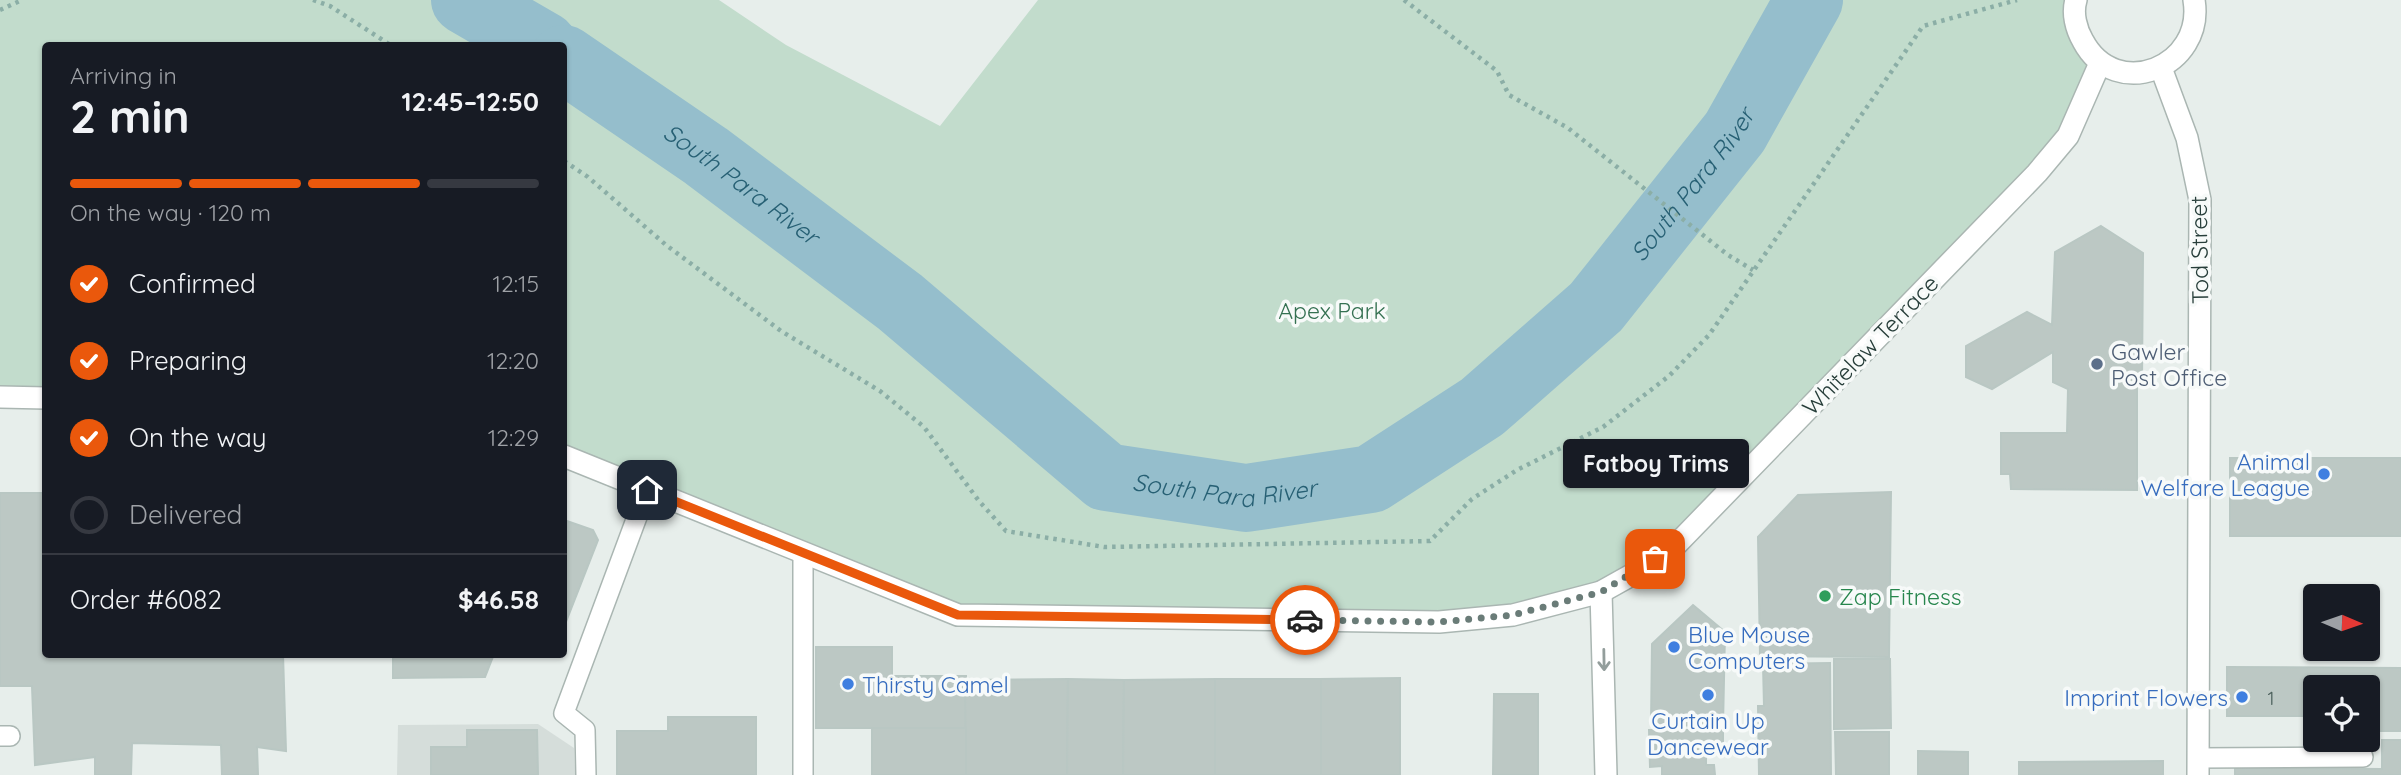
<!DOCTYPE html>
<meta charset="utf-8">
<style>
:root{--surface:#171b24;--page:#242831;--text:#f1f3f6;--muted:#9ea1a6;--line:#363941;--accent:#ea580c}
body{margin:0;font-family:Quicksand,sans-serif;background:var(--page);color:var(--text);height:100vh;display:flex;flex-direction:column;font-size:26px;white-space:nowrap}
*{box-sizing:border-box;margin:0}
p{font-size:23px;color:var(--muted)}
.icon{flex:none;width:38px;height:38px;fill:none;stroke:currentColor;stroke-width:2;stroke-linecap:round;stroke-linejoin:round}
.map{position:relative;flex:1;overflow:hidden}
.details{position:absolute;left:42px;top:42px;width:525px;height:616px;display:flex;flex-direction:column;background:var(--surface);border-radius:7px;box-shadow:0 2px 5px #0004}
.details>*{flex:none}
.needle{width:46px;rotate:92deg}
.tools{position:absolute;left:2303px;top:584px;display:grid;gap:14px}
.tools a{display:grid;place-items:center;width:77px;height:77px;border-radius:7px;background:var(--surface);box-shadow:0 2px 5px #0004;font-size:35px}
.pin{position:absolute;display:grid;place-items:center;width:60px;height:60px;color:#fff;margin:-30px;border-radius:14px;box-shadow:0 4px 10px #0006}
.courier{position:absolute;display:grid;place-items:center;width:70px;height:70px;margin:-35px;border:5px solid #ea580c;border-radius:50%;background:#fff;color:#222;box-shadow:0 2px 9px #0007}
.bubble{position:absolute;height:49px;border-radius:7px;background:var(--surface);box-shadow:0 2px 5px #0004;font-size:23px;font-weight:700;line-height:49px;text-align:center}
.summary em{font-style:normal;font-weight:700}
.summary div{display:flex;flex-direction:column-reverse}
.summary{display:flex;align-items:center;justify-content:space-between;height:119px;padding:0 28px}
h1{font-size:46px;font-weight:700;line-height:52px}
.bar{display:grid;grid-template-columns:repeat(4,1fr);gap:10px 7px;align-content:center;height:84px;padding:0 28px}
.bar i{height:9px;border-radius:5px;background:var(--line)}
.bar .on{background:var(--accent)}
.bar p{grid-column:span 4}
.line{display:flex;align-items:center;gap:18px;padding:0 28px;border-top:2px solid var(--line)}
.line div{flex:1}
ol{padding:0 28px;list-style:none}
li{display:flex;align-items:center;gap:21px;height:77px}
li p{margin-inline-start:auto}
li .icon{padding:7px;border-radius:50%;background:var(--accent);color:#fff;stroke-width:4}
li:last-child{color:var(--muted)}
li i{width:38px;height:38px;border:4px solid var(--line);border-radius:50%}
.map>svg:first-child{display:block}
.built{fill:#d5ddda}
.green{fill:#c2dccc}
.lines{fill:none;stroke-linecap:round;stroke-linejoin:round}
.river{stroke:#95becc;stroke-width:68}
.building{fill:#bcc8c4;stroke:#b9c7c3;stroke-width:2}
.service-casing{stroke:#aab6b2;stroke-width:22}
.minor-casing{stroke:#aab6b2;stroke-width:24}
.path{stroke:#8baea6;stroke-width:4.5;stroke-dasharray:3.5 5;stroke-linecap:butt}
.service{stroke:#fff;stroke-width:19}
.minor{stroke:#fff;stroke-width:21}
.oneway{stroke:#939e9c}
.done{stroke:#6a7c78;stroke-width:7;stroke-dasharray:0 12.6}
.route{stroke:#ea580c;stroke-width:9}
.service-dot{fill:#5c6f8a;stroke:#f7faf9;stroke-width:2.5}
.shop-dot{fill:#3f7fe0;stroke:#f7faf9;stroke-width:2.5}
.leisure-dot{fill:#2e9e5b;stroke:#f7faf9;stroke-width:2.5}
.labels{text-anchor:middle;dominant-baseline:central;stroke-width:7;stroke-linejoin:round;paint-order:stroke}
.number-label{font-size:19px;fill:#4c605c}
.street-label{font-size:23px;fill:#273e3a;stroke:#f7faf9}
.park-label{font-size:23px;fill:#357152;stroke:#f7faf9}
.service-label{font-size:23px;fill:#4e5e75;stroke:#f7faf9;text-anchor:start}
.shop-label{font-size:23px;fill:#366cbe;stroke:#f7faf9;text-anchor:end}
.leisure-label{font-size:23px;fill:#27864d;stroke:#f7faf9;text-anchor:start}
.water-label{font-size:24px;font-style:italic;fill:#276074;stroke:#f7faf9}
</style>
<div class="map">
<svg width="2401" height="775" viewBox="0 0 2401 775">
<rect width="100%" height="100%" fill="#e7eeeb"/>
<!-- built -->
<path class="built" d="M538,724L574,748L575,775H397L398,725Z"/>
<!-- green -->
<path class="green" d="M0,0H719L786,45L940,126L1038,0H2076L2100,63L2068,136L1635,573L1513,615H958L564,456V46H46L45,398L0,397Z"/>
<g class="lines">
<!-- river -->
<g class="river">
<path d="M465,0L544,46"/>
<path id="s1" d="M564,59L706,156L900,302L1106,477L1246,498L1371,479L1482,407L1596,307L1735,132L1809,0"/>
</g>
</g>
<!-- building -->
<g class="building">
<path d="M2101,226L2143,253L2142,382L2137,384V490L2011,489L2010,474H2001V433H2067L2068,389L2053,382V352L1992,389L1966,377V346L2027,312L2052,325L2055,252Z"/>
<rect x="2230" y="458" width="171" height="78"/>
<path d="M1891,492L1889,657L1760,656L1758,537L1798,495Z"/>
<path d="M0,493H46V654H283L286,751L257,747L258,775H222L221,745L132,743L131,775H95V757L35,765L32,686H0Z"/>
<path d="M564,520L593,530L598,540L564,627Z"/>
<path d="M1693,605L1725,632L1723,726L1651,725L1652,644Z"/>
<path d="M816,647H892V676H966V728H816Z"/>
<path d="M393,654H494L485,677L393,678Z"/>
<path d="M1834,659H1890L1891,728L1834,729Z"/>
<path d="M1830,663L1831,775H1759L1758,706H1764L1763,664Z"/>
<path d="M2227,667L2401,668V731H2368V688H2315V716H2227Z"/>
<path d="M1400,678V775H1321V679Z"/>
<path d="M1068,679L1067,775H966L965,680Z"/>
<path d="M1068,679L1124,680L1123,775H1067Z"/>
<path d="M1215,679V775H1123L1124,680Z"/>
<rect x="1215" y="679" width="106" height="96"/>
<path d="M1494,694H1538V775H1493Z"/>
<path d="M668,717H756V775H617V731H668Z"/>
<rect x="872" y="728" width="94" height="47"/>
<path d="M467,730H537L538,775H431V747H467Z"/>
<path d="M1649,730H1723V746H1706V765H1714L1715,775H1662V766L1650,767Z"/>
<path d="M1835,732H1889V775H1836Z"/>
<path d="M2382,740H2401V775H2235V768L2382,769Z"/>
<path d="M1918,751L1968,752V775H1918Z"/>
<path d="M2163,761V775H2019V762Z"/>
</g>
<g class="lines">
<defs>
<g id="service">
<path d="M803,552V775"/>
<path d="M0,736H10"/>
<path d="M2198,758L2363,757"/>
<path d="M586,775L585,730L564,713L647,490"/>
</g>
<g id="minor">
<path d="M2076,0C2072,13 2076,29 2083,41C2116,103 2205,67 2194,0"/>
<path d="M2161,68L2187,138L2200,200L2198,775"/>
<path d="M0,397L46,398"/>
<path d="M564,456L958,615L1439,622L1513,615L1601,592L1635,573L1676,545L2037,173L2068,136L2100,63"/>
<path d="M1601,592L1606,775"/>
</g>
</defs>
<!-- service casing -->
<use href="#service" class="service-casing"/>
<!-- minor casing -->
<use href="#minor" class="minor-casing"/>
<!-- path -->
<g class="path">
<path d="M313,0L330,6L392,46"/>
<path d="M1404,0L1497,71L1509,95L1568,128L1728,255L1753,270"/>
<path d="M0,10L22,0"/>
<path d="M564,161L588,177L666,245L781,331L880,391L924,427L979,501L1006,531L1104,547L1430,541L1472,499L1517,470L1603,427L1669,376L1709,335L1923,26L2017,0"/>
</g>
<!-- service -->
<use href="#service" class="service"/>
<!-- minor -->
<use href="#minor" class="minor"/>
</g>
<!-- one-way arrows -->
<defs><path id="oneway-shaft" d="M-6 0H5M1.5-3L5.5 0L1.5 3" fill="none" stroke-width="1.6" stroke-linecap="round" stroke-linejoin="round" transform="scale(1.75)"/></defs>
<use class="oneway" href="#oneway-shaft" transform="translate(1604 660) rotate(89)"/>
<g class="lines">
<!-- done -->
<path class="done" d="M1305,620L1439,622L1513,615L1601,592L1655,559"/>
<!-- route -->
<path class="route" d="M647,490L958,615L1305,620"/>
</g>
<!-- markers -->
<circle class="service-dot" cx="2097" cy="364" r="7"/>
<g class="shop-dot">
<circle cx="2324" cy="474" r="7"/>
<circle cx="1674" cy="647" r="7"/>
<circle cx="848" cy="684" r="7"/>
<circle cx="1708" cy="695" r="7"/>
<circle cx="2242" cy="697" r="7"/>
</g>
<circle class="leisure-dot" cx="1825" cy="596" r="7"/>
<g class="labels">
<!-- number labels -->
<g class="number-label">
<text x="2271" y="698">1</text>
</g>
<!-- street labels -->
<g class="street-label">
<text transform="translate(2199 250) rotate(-91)">Tod Street</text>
<text transform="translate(1870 345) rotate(-46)">Whitelaw Terrace</text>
</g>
<!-- park labels -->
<g class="park-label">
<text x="1332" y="310">Apex Park</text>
</g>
<!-- service labels -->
<g class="service-label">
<text x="2111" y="351">Gawler<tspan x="2111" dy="26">Post Office</tspan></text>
</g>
<!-- shop labels -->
<g class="shop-label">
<text x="2310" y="461">Animal<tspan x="2310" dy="26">Welfare League</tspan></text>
<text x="1688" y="634" text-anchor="start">Blue Mouse<tspan x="1688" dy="26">Computers</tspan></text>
<text x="862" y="684" text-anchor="start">Thirsty Camel</text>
<text x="2228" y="697">Imprint Flowers</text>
<text x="1708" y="720" text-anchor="middle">Curtain Up<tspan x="1708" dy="26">Dancewear</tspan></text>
</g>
<!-- leisure labels -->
<g class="leisure-label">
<text x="1839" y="596">Zap Fitness</text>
</g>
<!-- water labels -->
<g class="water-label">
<text stroke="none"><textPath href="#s1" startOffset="1393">South Para River</textPath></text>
<text stroke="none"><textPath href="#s1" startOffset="217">South Para River</textPath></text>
<text stroke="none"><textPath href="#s1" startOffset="805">South Para River</textPath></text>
</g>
</g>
</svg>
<div class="tools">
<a><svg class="needle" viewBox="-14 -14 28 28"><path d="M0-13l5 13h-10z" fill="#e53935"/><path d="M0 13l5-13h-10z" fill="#9ea1a6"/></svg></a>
<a><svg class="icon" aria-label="locate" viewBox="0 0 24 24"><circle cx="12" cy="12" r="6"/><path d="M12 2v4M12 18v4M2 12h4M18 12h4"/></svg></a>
</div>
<div class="pin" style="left:1655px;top:559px;background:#ea580c"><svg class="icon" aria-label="bag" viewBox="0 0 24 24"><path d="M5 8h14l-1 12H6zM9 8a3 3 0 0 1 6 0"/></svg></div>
<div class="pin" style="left:647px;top:490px;background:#1f2937"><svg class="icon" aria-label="home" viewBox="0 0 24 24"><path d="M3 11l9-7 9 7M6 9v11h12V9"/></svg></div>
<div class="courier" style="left:1305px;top:620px"><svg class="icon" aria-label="car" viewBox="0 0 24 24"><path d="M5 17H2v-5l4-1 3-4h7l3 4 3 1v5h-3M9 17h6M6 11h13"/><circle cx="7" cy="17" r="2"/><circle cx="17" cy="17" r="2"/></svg></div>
<div class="bubble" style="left:1563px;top:439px;width:186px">Fatboy Trims</div>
<section class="details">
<div class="summary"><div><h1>2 min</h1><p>Arriving in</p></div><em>12:45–12:50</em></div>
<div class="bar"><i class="on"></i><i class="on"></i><i class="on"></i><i></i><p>On the way · 120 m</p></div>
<ol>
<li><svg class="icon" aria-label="check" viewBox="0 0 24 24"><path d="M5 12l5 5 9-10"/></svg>Confirmed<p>12:15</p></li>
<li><svg class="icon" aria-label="check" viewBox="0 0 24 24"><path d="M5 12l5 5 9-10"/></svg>Preparing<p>12:20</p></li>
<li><svg class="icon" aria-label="check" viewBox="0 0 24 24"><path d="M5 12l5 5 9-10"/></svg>On the way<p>12:29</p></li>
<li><i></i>Delivered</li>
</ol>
<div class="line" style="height:91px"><div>Order #6082</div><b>$46.58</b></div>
</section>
</div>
